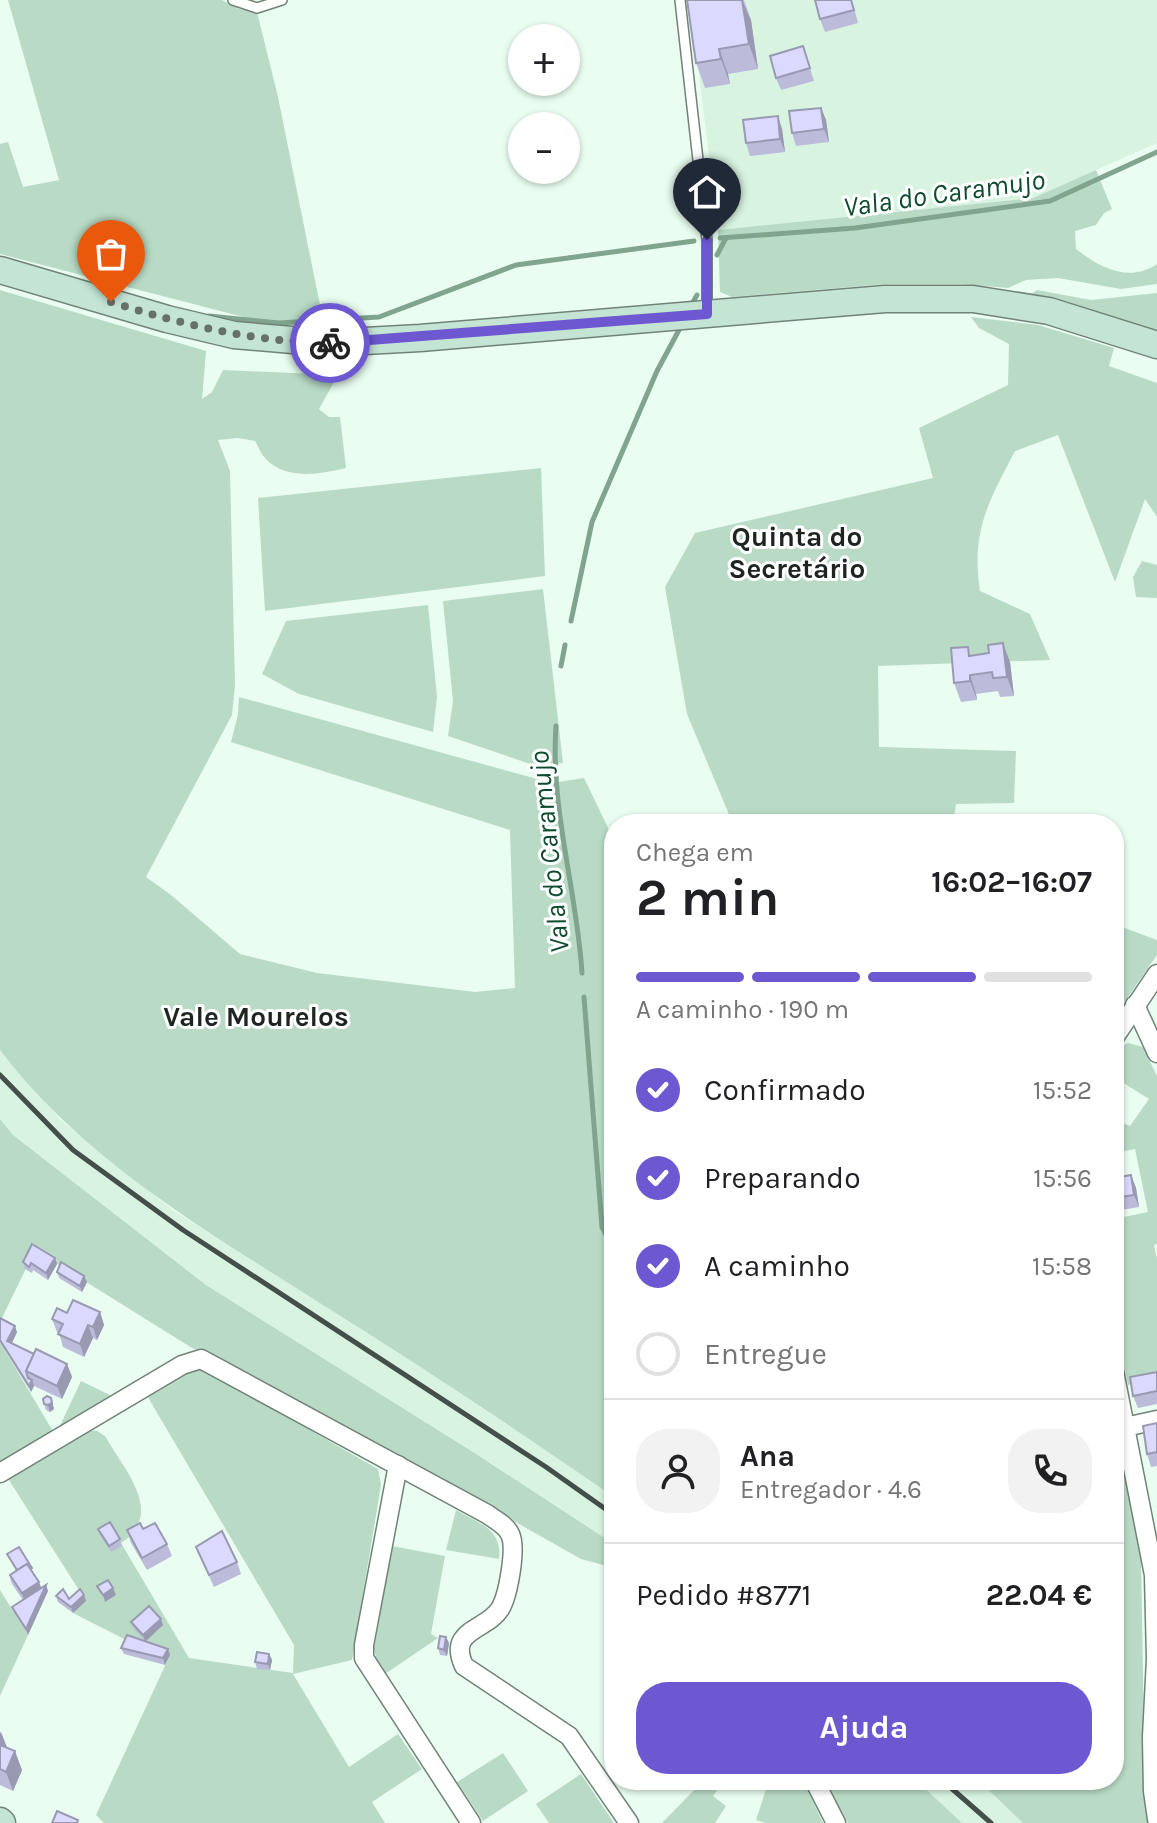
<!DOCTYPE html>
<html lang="pt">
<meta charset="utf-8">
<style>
:root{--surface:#fff;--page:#f2f2f2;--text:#202124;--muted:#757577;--line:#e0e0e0;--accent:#6d58d2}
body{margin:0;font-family:Karla,sans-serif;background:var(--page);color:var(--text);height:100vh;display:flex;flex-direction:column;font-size:30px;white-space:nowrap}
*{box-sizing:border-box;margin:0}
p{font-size:26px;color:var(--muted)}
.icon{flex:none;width:44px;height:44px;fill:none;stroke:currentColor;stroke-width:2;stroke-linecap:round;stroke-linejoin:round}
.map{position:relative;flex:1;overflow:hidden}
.drawer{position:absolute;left:604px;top:814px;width:520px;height:976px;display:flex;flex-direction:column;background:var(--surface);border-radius:32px;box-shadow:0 2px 6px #0004}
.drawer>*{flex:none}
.buttons{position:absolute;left:508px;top:24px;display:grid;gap:16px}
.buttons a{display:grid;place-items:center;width:72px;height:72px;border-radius:50%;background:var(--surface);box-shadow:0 2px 6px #0004;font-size:40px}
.pin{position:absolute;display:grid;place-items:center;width:68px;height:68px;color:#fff;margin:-82px -34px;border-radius:50% 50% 50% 0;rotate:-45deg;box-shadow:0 0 8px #0007}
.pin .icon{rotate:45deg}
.courier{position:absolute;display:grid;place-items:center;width:80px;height:80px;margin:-40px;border:6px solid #6d58d2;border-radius:50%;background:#fff;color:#222;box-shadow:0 2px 10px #0007}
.summary em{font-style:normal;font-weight:700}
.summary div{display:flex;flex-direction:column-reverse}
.summary{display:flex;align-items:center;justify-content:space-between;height:136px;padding:0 32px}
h1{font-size:52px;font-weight:700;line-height:60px}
.bar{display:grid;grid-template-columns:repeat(4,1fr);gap:12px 8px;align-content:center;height:96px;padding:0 32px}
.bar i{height:10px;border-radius:6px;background:var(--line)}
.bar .on{background:var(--accent)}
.bar p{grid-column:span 4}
.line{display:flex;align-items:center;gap:20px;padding:0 32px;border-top:2px solid var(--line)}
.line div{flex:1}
.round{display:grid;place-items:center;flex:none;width:84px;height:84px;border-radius:32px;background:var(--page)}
ol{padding:0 32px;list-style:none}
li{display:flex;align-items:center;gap:24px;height:88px}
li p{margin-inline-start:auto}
li .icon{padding:8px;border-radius:50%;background:var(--accent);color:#fff;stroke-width:4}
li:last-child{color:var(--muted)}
li i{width:44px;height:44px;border:4px solid var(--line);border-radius:50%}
.cta{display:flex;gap:16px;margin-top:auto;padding:16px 32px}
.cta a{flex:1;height:92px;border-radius:32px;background:var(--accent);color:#fff;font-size:32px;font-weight:700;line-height:92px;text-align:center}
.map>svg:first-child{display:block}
.built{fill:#d8f4e1}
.green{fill:#b9dbc5}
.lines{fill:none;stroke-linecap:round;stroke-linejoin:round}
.stream{stroke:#81a48e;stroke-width:5}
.lane-casing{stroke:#718377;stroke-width:12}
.street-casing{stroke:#718377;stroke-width:21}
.secondary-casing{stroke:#718377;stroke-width:29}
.lane{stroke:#fff;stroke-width:9}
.street{stroke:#fff;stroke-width:18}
.secondary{stroke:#c4e4d4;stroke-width:26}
.rail{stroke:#454f49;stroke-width:5}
.wall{fill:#bcbbda}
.shaded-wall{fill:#9999b2}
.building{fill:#dbdafe;stroke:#9999b2;stroke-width:2}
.done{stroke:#657169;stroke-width:8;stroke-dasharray:0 14.4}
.route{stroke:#6d58d2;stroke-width:10}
.labels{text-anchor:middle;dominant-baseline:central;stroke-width:6;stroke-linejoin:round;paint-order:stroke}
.water-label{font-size:28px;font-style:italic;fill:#0e4c2e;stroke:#fff}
.neighbourhood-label{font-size:28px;font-weight:bold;fill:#1e2521;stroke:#fff}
</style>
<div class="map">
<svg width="1157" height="1823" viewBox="0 0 1157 1823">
<rect width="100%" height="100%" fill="#e9fdf0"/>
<!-- built -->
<g class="built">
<path d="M690,0H1157V143L1033,198L718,230Z"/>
<path d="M0,1050L61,1120L174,1211L483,1406L614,1497V1544L473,1452L206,1285L13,1135L0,1119Z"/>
<path d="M916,1780H978L1023,1823H962Z"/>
</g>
<!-- green -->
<g class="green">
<path d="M8,0H222L239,9L257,12L278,97L324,325L271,324L0,254V144L8,142L23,187L59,180Z"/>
<path d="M1096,170L1112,209L1104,213L1096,225L1075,231L1076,249C1100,268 1129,283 1157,264V284L1121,289L1058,278L1026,280L1008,288L961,284H886L732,297L720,292L718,230L1033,198Z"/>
<path d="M0,290L206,351L202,399L212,392L223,370L338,375L319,409L329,417H340L346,468C321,474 285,481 265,458C261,454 258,446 255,441L238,438L218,440L230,471L235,685L232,715L146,877L171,895L240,954L317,973L475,992L515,988L510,830L231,742L238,714L239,697L552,783L584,778L614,840V1497C519,1431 424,1368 326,1307C210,1233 85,1162 0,1050Z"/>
<path d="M1037,290L1091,300L1157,293V332L1073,304L1030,295Z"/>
<path d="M971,317L1038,325L1114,348L1109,366L1157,383V517L1145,499L1115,582L1058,435L1015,451C988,503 971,531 980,591L1030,614L1050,660L878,666L879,747L1016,751L1014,803L956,804L953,824H733L687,714L665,587L695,533L933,478L919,428L1008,385L1009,344L979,328Z"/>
<path d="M541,468L545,576L265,611L258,498Z"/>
<path d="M1142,561L1157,565V598L1136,597L1133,577Z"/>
<path d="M543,589L563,763L539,767L448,736L453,701L443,601Z"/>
<path d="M428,605L437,697L433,732L299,694L262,674L286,621Z"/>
<path d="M1114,924L1157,940V955L1114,1017Z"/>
<path d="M1128,1043L1143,1047L1157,1076V1244L1154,1245L1157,1259V1379L1128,1385L1114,1314V1219L1148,1212L1135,1149L1114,1153V1119L1130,1126L1149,1099L1114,1077C1114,1063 1114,1050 1128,1043Z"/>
<path d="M0,1119L13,1135L206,1285L473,1452L614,1544V1568L581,1559L328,1416L304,1408L269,1384L224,1360L192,1348L35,1250L0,1322Z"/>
<path d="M0,1342L54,1433L0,1465Z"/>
<path d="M196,1365L378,1469L381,1485L352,1660L293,1674L349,1767L398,1734L422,1769L372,1802L385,1823H104L96,1815L170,1655L136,1645L73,1613L86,1601L7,1477L89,1430L97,1431L105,1436C124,1470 166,1513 121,1543L189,1658L293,1673L294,1645L146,1394Z"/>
<path d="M81,1381L110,1395L109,1400L57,1432Z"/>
<path d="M1114,1407L1141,1559L1145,1790L1153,1823H1023L978,1780H1114Z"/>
<path d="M456,1510C478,1523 503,1529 499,1559L446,1550Z"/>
<path d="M392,1546L445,1556L431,1634L438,1638L385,1674L377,1661L374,1649Z"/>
<path d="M0,1590L28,1635L0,1696Z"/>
<path d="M503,1753L528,1791L483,1821L457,1782Z"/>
<path d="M581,1774L614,1823H549L536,1804Z"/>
<path d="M696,1780H725L713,1796L726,1806L715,1823H662L699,1785Z"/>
<path d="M769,1780H803L823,1823H766L756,1820Z"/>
<path d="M825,1780H916L962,1823H848Z"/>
</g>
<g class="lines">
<!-- stream -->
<g class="stream">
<path d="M720,238L855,228L1050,201L1157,152"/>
<path d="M717,255L726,238"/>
<path d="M693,302L697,295"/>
<path d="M209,316L279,323L379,317L516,265L694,241"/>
<path d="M571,621L592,522L657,371L679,330"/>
<path d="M561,666L565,645"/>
<path d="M556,726C550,809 577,891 582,973"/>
<path d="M584,997L602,1227L614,1250"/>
</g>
<defs>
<g id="lane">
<path d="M233,0L257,8L282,0"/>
<path d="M680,0L707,240V311"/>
</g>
<g id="street">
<path d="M1135,1005L1157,1053"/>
<path d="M1114,1038L1157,974"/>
<path d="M1114,1371L1154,1575L1156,1659L1152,1737L1153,1791L1157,1819"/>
<path d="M1125,1427L1157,1420"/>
<path d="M398,1465L364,1645V1658L471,1823"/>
<path d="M0,1473L182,1365L201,1359L487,1514C495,1520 506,1525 510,1534C517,1548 508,1596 500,1609C486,1631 447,1629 464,1666L569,1736L629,1823"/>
<path d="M814,1780L836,1823"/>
</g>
<g id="secondary">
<path d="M0,270L167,319L234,335L328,343L420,338L885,299H973L1049,311L1157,345"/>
<path d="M0,1821L2,1823"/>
</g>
</defs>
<!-- lane casing -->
<use href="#lane" class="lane-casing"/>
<!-- street casing -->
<use href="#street" class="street-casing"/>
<!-- secondary casing -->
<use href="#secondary" class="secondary-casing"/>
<!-- lane -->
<use href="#lane" class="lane"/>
<!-- street -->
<use href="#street" class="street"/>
<!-- secondary -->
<use href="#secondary" class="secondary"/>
<!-- rail -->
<g class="rail">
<path d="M0,1075L73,1150L183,1230L546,1467L614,1515"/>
<path d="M942,1780L991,1823"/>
</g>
</g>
<!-- wall -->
<g class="wall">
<path d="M687,0H744L751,20L758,69L728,74L730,84L705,88L696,63Z"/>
<path d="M852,0L858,23L825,32L820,19Z"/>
<path d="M803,46L814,81L781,90L776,78Z"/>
<path d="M821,108L826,120L829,142L796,146L792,133Z"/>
<path d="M782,129L785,152L750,156L746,143Z"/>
<path d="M972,655L1010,662L1014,696L1000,697L998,691L976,694L977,700L961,702L954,683Z"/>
<path d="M1131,1175L1136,1188L1139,1207L1115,1211L1114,1178Z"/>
<path d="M55,1258L57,1264L48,1280L33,1270L32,1273L25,1269L23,1262Z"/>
<path d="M57,1272L84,1276L87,1282L82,1292L59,1278Z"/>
<path d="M100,1312L104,1325L97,1340L93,1338L84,1357L63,1347L59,1333L57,1332L52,1319L67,1313Z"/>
<path d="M0,1318L17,1332L12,1343L34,1354L67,1364L72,1377L62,1399L34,1386L31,1392L0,1342Z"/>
<path d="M1157,1372V1404L1138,1408L1133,1396Z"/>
<path d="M51,1398L54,1409L50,1412L46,1410L44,1404Z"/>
<path d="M1157,1423V1466L1151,1467L1147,1454Z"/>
<path d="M98,1529L120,1539L122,1546L111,1552L100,1535Z"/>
<path d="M143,1529L167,1544L172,1556L147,1570L131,1543L127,1530Z"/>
<path d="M196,1547L237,1562L241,1574L214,1587Z"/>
<path d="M7,1554L34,1575L41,1588L46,1585L48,1591L28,1635L14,1613L12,1607L23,1600L12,1584L10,1578L16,1571Z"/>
<path d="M84,1595L86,1601L73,1613L58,1602L56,1596L69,1599Z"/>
<path d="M131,1622L163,1625L145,1641L168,1649L170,1655L165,1665L124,1654L121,1648L145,1641L134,1629Z"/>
<path d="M446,1637L449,1643L447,1656L440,1655L438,1648Z"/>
<path d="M269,1654L272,1660L270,1670L257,1669L255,1662Z"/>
<path d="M0,1731L7,1748L22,1770L13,1791L0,1785Z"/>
</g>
<!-- shaded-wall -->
<g class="shaded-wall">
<path d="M742,0L751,20L758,69L749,44Z"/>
<path d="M719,49L728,74L730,84L721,59Z"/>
<path d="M821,108L826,120L829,142L824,129Z"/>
<path d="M778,116L782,129L785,152L780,139Z"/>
<path d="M1003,643L1010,662L1014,696L1007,677Z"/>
<path d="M970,675L976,694L977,700L970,681Z"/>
<path d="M1131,1175L1136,1188L1139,1207L1134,1195Z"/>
<path d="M55,1258L57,1264L48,1280L46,1273Z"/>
<path d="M84,1276L87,1282L82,1292L80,1286Z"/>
<path d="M100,1312L104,1325L97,1340L93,1327Z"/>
<path d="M88,1325L93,1338L84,1357L80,1344Z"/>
<path d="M15,1326L17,1332L10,1347L7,1341Z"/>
<path d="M67,1364L72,1377L62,1399L57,1386Z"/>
<path d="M32,1380L34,1386L31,1392L29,1386Z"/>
<path d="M51,1398L54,1409L50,1412L48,1405Z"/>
<path d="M39,1582L43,1592L46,1585L48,1591L28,1635L26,1629V1606L22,1593Z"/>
<path d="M113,1588L116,1595L105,1602L103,1595Z"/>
<path d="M84,1595L86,1601L73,1613L71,1607Z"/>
<path d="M161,1619L163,1625L145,1642L143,1635Z"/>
<path d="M446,1637L449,1643L447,1656L444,1650Z"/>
<path d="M168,1649L170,1655L165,1665L163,1658Z"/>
<path d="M269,1654L272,1660L270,1670L268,1664Z"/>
<path d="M1,1732L8,1750L0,1754V1734Z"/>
<path d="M15,1751L22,1770L13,1791L6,1772Z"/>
</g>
<!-- building -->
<g class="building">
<path d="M687,0H742L749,44L719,49L721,59L696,63Z"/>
<path d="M815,0H851L854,10L820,19Z"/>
<path d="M803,46L810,68L776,78L770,56Z"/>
<path d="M821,108L824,129L792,133L789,111Z"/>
<path d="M778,116L780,139L746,143L743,120Z"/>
<path d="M1003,643L1007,677L993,678L992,672L970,675V681L954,683L951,648L968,647L969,656L989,653L988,645Z"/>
<path d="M1131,1175L1134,1195L1114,1198V1178Z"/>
<path d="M32,1244L55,1258L46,1273L31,1263L29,1267L23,1262Z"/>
<path d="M61,1262L84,1276L80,1286L57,1272Z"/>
<path d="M73,1300L100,1312L93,1327L88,1325L80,1344L58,1334L63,1324L52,1319L57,1308L67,1313Z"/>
<path d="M0,1318L15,1326L7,1341L34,1354L26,1371L28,1378L32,1380L29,1386L0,1340Z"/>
<path d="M36,1349L67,1364L57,1386L26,1371Z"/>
<path d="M1157,1372V1391L1133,1396L1130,1377Z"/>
<path d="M47,1396L51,1398L52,1403L48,1405L44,1404L43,1399Z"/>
<path d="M1157,1423V1452L1147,1454L1143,1426Z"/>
<path d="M110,1522L120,1539L109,1546L98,1529Z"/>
<path d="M140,1523L143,1529L155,1523L167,1544L142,1558L127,1530Z"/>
<path d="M222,1531L237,1562L209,1575L196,1547Z"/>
<path d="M19,1547L32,1568L30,1569L27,1564L17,1570L7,1554Z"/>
<path d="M27,1564L39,1582L22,1593L10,1575Z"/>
<path d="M108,1580L113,1588L103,1595L97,1586Z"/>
<path d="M46,1585L26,1629L12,1607Z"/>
<path d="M63,1589L69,1599L80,1589L84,1595L71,1607L56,1596Z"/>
<path d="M149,1606L161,1619L143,1635L131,1622Z"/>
<path d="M127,1635L168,1649L163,1658L121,1648Z"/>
<path d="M440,1636L446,1637L444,1650L438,1648Z"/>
<path d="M257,1652L269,1654L268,1664L255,1662Z"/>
<path d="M0,1745L15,1751L6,1772L0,1769Z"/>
<path d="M57,1811L78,1820L77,1823H52Z"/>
</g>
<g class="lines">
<!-- done -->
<path class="done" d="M111,302C184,325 254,342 330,343"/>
<!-- route -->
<path class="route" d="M330,343L707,314V240"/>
</g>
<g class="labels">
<!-- water labels -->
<g class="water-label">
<text transform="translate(944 193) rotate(-8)">Vala do Caramujo</text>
<text transform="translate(549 852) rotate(-96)">Vala do Caramujo</text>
</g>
<!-- neighbourhood labels -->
<g class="neighbourhood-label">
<text x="797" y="536">Quinta do<tspan x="797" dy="32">Secretário</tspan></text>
<text x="256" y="1016">Vale Mourelos</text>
</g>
</g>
</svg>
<div class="buttons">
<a>+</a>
<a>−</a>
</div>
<div class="pin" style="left:111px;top:302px;background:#ea580c"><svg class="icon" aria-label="bag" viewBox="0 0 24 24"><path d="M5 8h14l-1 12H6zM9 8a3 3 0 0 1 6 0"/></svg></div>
<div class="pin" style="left:707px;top:240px;background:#1f2937"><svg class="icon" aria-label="home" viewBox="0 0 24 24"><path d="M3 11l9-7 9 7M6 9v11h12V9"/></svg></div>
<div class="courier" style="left:330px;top:343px"><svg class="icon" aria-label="bike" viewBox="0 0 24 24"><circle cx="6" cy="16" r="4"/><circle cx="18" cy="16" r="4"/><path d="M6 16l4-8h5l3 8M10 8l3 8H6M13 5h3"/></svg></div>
<section class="drawer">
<div class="summary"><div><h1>2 min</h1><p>Chega em</p></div><em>16:02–16:07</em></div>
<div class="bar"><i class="on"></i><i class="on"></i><i class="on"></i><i></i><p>A caminho · 190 m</p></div>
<ol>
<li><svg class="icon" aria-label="check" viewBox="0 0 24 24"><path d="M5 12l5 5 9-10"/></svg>Confirmado<p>15:52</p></li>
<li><svg class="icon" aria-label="check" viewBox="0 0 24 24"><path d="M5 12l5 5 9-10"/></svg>Preparando<p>15:56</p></li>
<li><svg class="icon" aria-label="check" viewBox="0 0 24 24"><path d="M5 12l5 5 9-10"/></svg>A caminho<p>15:58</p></li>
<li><i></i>Entregue</li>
</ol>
<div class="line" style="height:144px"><a class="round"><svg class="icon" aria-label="person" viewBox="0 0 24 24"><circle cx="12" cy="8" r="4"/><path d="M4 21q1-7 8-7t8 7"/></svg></a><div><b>Ana</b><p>Entregador · 4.6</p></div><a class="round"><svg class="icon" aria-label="phone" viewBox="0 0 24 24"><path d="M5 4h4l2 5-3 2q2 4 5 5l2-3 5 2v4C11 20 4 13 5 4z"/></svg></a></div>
<div class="line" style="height:104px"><div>Pedido #8771</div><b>22.04 €</b></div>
<div class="cta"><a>Ajuda</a></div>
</section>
</div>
